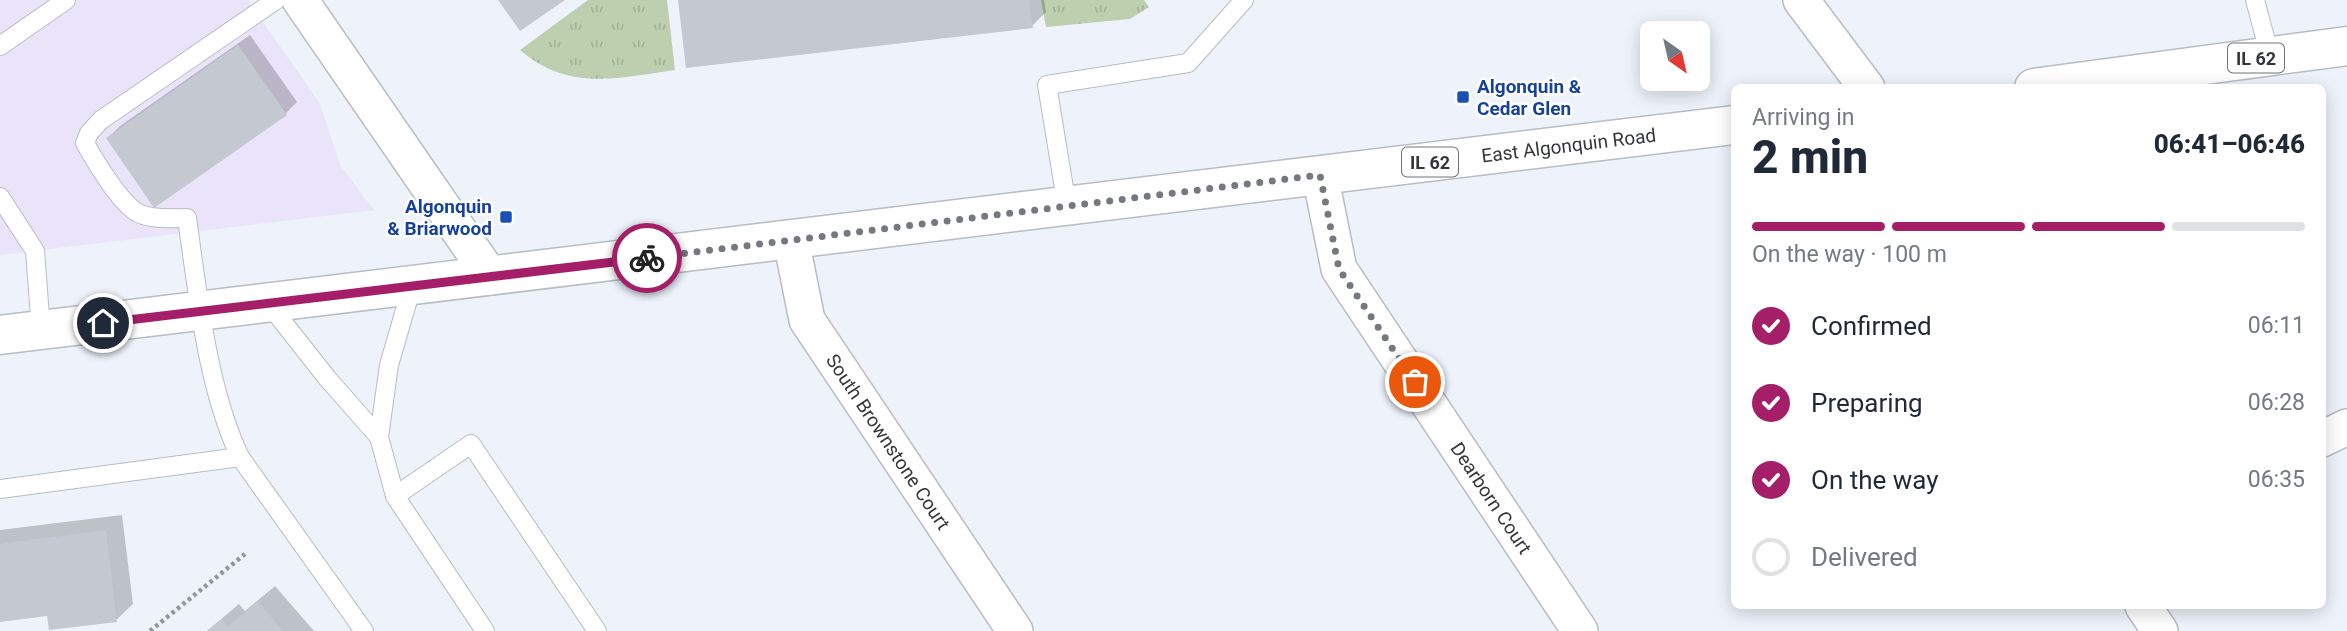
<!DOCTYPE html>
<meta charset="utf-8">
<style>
:root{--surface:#fff;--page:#f2f2f3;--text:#1f2937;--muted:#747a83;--line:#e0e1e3;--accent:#a51f68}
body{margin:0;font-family:Roboto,sans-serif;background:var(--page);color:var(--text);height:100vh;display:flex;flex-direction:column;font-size:26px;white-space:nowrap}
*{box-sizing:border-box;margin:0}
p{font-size:23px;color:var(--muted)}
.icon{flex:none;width:38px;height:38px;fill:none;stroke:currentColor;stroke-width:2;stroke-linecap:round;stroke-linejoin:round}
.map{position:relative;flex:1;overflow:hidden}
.details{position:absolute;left:1731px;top:84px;width:595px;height:525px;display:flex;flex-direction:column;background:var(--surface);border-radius:10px;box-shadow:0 4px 18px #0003}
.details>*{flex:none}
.needle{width:46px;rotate:146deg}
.controls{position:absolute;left:1640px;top:21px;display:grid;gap:14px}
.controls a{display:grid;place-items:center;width:70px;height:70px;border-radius:10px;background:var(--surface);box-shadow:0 4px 18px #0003;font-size:35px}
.pin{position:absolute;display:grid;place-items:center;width:60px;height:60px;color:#fff;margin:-30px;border:4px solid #fff;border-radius:50%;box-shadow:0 2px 7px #0007}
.courier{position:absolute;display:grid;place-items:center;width:70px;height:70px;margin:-35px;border:5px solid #a51f68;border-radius:50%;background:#fff;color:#222;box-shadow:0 2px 9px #0007}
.head em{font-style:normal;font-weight:800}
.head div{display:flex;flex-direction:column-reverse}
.head{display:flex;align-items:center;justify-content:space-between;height:119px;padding:0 21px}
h1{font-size:46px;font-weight:800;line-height:52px}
.bar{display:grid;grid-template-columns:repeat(4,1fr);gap:10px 7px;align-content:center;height:84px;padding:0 21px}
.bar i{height:9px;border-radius:5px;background:var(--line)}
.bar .current{background:var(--accent)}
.bar p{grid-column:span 4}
ol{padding:0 21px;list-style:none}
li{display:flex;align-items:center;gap:21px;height:77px}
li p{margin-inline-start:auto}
li .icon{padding:7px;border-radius:50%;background:var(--accent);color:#fff;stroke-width:4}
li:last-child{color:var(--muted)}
li i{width:38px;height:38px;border:4px solid var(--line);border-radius:50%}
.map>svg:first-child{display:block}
.commercial{fill:#e9e4fa}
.grass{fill:url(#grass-tufts)}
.shadow{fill:#0003}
.building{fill:#c3c8d1}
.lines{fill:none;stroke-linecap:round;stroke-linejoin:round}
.lane-casing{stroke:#b7bcc5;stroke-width:20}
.street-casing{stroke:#b7bcc5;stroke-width:38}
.primary-casing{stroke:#b7bcc5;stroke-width:41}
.path{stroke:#93969d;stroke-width:4.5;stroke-dasharray:3.5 3.5;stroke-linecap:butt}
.lane{stroke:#fff;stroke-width:18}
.street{stroke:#fff;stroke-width:35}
.primary{stroke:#fff;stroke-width:38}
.done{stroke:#75787e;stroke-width:7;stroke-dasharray:0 12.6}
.route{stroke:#a51f68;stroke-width:9}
.transit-dot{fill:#1a4fb4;stroke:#fff;stroke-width:2.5}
.labels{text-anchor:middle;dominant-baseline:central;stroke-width:5;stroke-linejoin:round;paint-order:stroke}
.shield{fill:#fff;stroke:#717275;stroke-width:2}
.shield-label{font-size:18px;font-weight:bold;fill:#34363a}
.transit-label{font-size:19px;font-weight:bold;fill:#164399;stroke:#fff;text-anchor:start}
.street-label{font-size:19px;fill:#34363a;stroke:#fff}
</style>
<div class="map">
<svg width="2347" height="631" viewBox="0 0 2347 631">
<defs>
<pattern id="grass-tufts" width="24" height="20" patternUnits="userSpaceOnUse" patternTransform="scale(1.75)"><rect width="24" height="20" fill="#becfb0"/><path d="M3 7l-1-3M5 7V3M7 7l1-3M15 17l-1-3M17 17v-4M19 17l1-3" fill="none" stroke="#a4b298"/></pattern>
</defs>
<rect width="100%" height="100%" fill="#edf2fb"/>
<!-- commercial -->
<path class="commercial" d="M0,0H248L320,104L340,165L374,210L0,255Z"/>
<!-- grass -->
<g class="grass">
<path d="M588,0H667L675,70C617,78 569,92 520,50Z"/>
<path d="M1041,0H1144L1149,7L1130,19L1046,27Z"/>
</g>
<!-- shadow -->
<g class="shadow">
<path d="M679,0H1044L1046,12L1032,26Z"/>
<path d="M250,35L297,102L285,114L108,138L120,126Z"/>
<path d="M122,515L133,604L116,620L49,614L0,620V530Z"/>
<path d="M275,586L314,631H207L239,604L245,611Z"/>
</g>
<!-- building -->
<g class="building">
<path d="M498,0H565L520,31Z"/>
<path d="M678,0H1029L1033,28L686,68Z"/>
<path d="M238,45L287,115L154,208L106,138Z"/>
<path d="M106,530L117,622L49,630L47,616L0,622V544Z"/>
<path d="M258,601L283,631H207L222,619L228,626Z"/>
</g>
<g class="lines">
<defs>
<g id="lane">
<path d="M276,0L101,120L89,133L85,143C95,161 120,203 138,213C153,220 172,218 187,218C198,295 207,387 240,457L364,631"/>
<path d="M2255,0L2270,56"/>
<path d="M0,46L66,0"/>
<path d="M0,197L35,251L41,330"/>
<path d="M1067,206L1047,85L1188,63L1244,0"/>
<path d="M268,303L327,378L379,437"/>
<path d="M0,489L240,457"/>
<path d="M395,496L379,437L389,365L412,286"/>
<path d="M485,631L395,496L471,444L597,631"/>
</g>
<g id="street">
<path d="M300,0L491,277"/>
<path d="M1801,0L1867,88"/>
<path id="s1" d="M1320,175L1339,269L1580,631"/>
<path id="s2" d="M791,240L807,320L1015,631"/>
<path d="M2322,439L2347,427"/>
<path d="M2143,606L2160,631"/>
</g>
<g id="primary">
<path d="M2034,88L2347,46"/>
<path id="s3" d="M0,335L1734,125"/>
</g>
</defs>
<!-- lane casing -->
<use href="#lane" class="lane-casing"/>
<!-- street casing -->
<use href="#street" class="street-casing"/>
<!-- primary casing -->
<use href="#primary" class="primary-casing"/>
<!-- path -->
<path class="path" d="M150,631L245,554"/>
<!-- lane -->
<use href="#lane" class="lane"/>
<!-- street -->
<use href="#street" class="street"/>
<!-- primary -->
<use href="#primary" class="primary"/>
</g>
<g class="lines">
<!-- done -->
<path class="done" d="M647,258L1320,175L1339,269L1415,382"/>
<!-- route -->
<path class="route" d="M103,323L647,258"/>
</g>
<!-- markers -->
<g class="transit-dot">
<rect x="1456" y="90" width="14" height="14" rx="3.5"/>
<rect x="499" y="210" width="14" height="14" rx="3.5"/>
</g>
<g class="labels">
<!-- shield labels -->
<g class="shield">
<rect x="2228" y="43.5" width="56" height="29" rx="5"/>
<rect x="1402" y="147.5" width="56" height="29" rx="5"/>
</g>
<g class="shield-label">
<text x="2256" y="58">IL 62</text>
<text x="1430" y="162">IL 62</text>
</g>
<!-- transit labels -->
<g class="transit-label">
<text x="1477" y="86">Algonquin &amp;<tspan x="1477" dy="22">Cedar Glen</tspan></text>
<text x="492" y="206" text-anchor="end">Algonquin<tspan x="492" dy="22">&amp; Briarwood</tspan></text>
</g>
<!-- street labels -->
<g class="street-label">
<text stroke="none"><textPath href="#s3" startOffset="1580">East Algonquin Road</textPath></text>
<text stroke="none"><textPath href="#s2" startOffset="228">South Brownstone Court</textPath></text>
<text stroke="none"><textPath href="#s1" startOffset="371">Dearborn Court</textPath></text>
</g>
</g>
</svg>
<div class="controls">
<a><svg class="needle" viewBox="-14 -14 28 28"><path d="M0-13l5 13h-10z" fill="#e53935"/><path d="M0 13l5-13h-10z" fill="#747a83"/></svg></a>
</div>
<div class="pin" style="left:1415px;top:382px;background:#ea580c"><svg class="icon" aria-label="bag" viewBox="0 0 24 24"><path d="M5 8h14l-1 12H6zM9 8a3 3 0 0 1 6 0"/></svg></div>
<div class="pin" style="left:103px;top:323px;background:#1f2937"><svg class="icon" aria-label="home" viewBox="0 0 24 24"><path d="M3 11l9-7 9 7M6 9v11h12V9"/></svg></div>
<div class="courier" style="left:647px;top:258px"><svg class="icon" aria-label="bike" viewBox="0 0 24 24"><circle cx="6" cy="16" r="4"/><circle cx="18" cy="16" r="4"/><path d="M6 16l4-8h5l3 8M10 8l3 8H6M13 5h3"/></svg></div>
<section class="details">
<div class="head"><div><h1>2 min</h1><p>Arriving in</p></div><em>06:41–06:46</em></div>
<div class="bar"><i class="current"></i><i class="current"></i><i class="current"></i><i></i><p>On the way · 100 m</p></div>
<ol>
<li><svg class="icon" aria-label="check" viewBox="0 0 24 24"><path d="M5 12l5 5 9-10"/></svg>Confirmed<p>06:11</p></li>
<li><svg class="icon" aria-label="check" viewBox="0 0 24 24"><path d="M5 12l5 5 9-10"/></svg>Preparing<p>06:28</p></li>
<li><svg class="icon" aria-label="check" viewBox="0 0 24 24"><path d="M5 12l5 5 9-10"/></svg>On the way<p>06:35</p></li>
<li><i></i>Delivered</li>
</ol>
</section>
</div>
